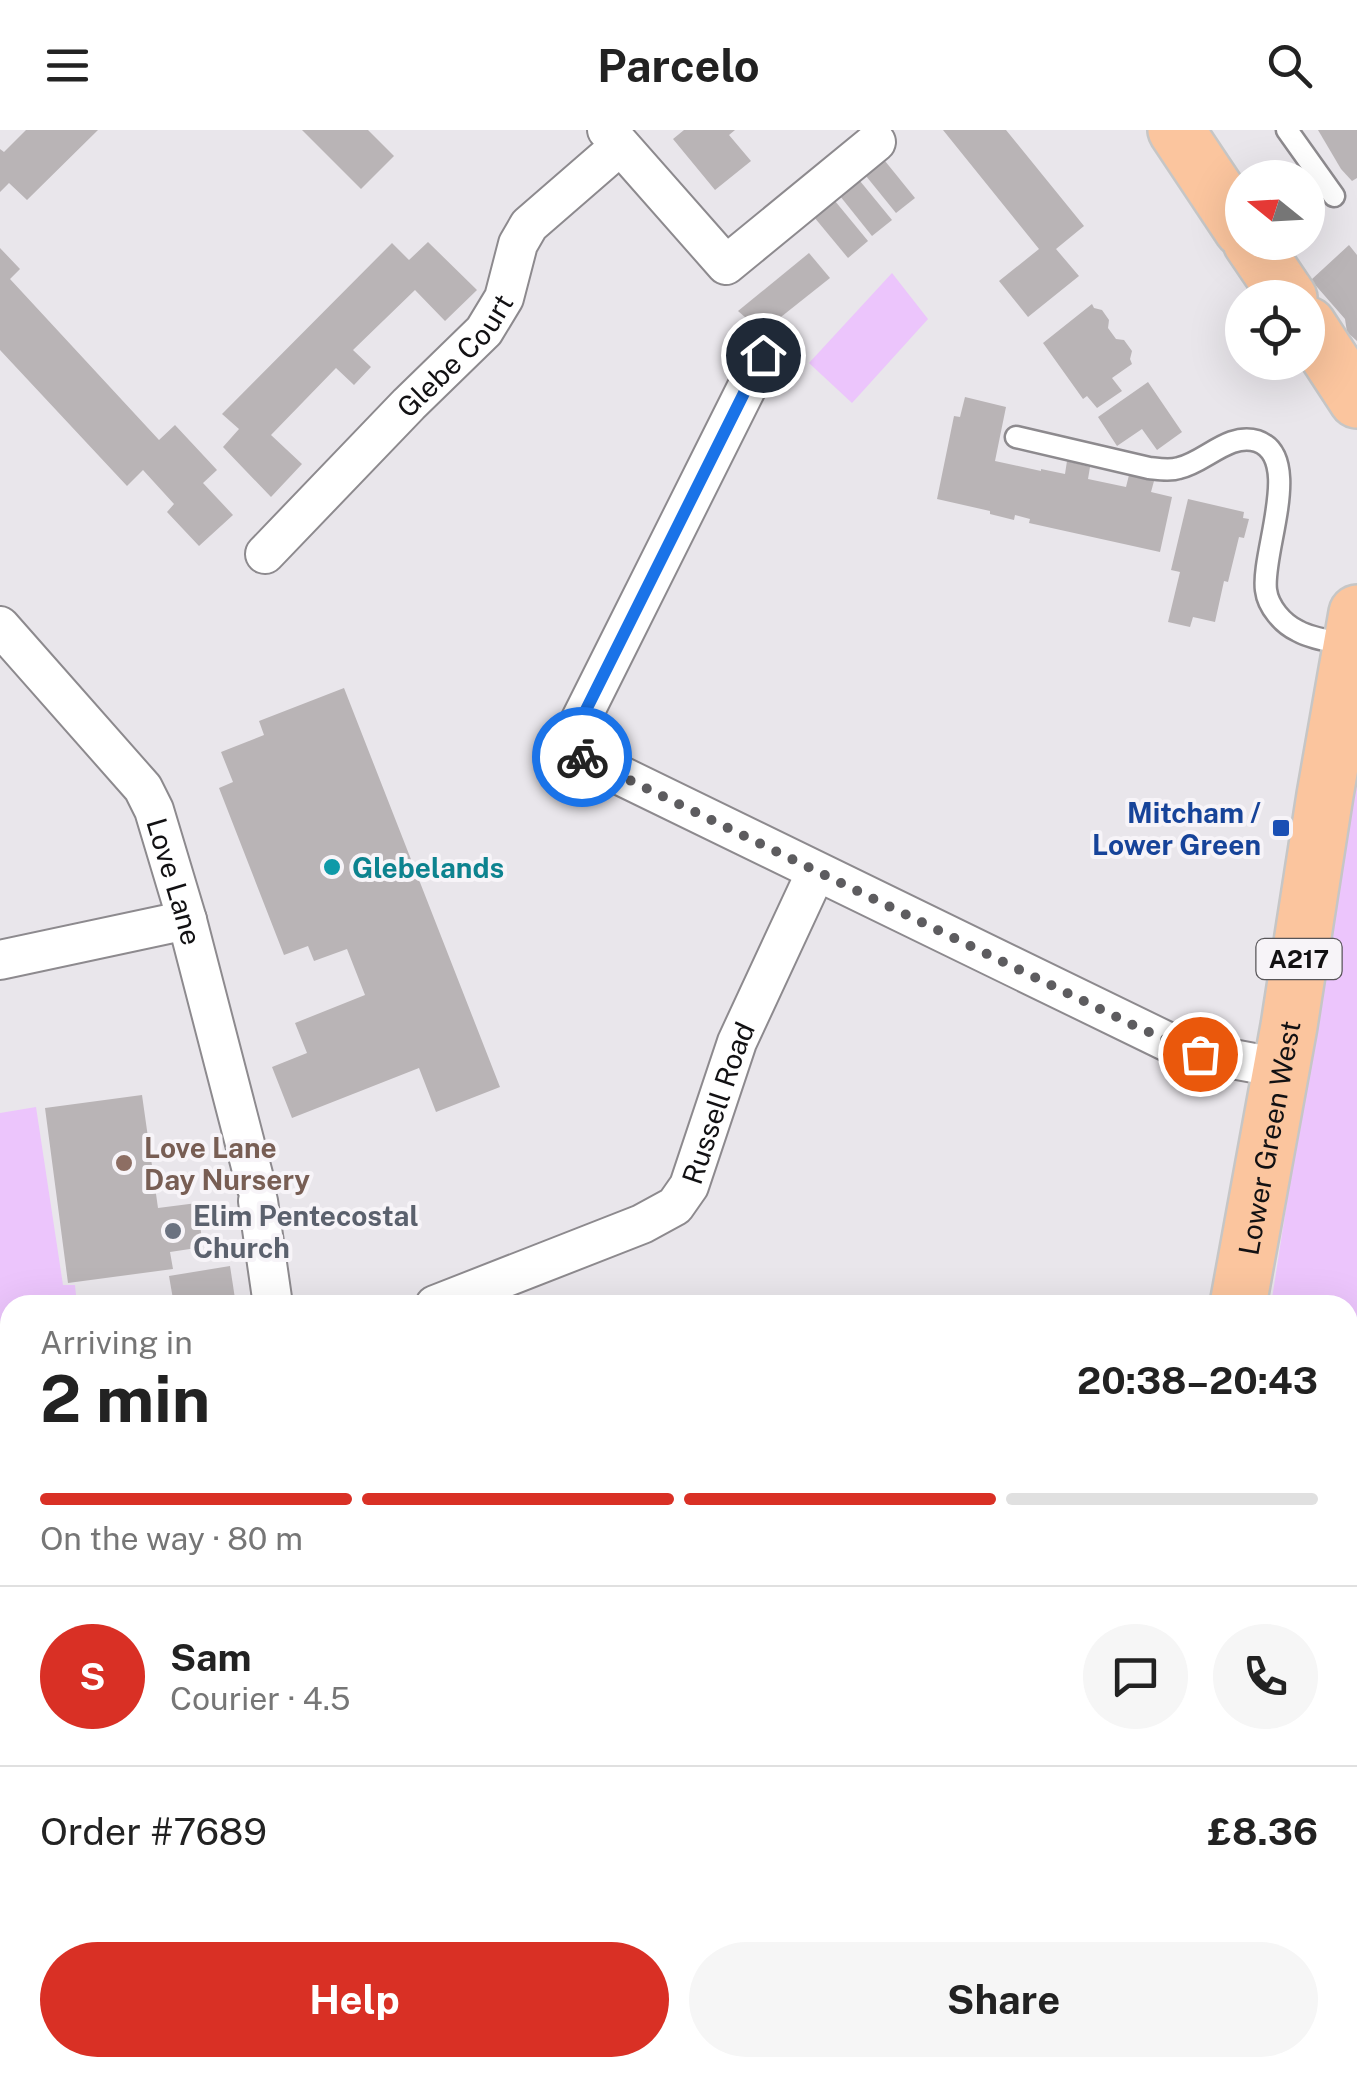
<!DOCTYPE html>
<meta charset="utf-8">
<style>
:root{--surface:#fff;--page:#f6f6f6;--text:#222;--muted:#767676;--line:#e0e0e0;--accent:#d93025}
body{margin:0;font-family:"Public Sans",sans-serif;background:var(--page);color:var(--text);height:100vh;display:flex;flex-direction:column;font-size:38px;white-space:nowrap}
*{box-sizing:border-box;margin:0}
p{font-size:32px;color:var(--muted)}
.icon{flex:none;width:55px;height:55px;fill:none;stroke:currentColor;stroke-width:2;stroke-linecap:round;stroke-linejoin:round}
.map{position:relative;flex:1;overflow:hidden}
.sheet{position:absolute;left:0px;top:1165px;width:1358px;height:782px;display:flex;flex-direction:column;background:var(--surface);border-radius:30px 30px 0 0;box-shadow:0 10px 40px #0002}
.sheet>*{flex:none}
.needle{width:65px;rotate:288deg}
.fabs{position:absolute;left:1225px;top:30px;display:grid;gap:20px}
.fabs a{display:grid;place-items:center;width:100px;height:100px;border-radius:50%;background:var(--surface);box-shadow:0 10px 40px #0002;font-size:50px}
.pin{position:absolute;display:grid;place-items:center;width:85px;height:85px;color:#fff;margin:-42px;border:5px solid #fff;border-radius:50%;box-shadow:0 2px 10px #0007}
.courier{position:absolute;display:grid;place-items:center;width:100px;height:100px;margin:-50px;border:8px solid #1a73e8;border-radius:50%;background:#fff;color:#222;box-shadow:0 2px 12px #0007}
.head em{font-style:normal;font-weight:700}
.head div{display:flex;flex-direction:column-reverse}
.head{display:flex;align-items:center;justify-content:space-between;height:170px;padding:0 40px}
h1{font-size:65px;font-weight:700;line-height:75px}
.bar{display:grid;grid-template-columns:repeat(4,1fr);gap:15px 10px;align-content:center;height:120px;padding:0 40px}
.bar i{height:12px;border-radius:8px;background:var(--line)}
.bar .active{background:var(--accent)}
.bar p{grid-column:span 4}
.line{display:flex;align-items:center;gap:25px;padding:0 40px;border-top:2px solid var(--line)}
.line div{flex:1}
.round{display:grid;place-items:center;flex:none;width:105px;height:105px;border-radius:52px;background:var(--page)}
.cta{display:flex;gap:20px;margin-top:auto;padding:20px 40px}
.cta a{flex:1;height:115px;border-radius:60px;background:var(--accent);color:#fff;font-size:40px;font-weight:700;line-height:115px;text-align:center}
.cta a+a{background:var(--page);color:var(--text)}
header{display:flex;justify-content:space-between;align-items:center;height:130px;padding:0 40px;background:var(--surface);font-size:45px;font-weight:700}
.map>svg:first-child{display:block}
.education{fill:#f1d7d4}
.green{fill:#ecc5fc}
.building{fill:#b9b4b6}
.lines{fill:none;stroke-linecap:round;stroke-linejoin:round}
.service-casing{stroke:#8d8a8e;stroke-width:25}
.minor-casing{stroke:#8d8a8e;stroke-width:42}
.tertiary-casing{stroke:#8d8a8e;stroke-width:52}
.primary-casing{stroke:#c6c6c6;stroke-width:60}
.service{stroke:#fff;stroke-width:20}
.minor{stroke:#fff;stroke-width:38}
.tertiary{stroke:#fff;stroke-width:48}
.primary{stroke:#fbc59e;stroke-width:55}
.done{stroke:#5d5c5f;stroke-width:10;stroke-dasharray:0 18}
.route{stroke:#1a73e8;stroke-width:12}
.transit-dot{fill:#1a4fb4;stroke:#f7f4f8;stroke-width:4}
.culture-dot{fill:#0f9aa8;stroke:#f7f4f8;stroke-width:4}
.education-dot{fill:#8d6e63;stroke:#f7f4f8;stroke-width:4}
.worship-dot{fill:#6b7280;stroke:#f7f4f8;stroke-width:4}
.labels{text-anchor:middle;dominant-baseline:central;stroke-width:8;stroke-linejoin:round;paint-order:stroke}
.shield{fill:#f7f4f8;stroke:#575558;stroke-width:2.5}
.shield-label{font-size:25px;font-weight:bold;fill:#121113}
.street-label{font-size:28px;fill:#121113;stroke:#f7f4f8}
.transit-label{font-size:28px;font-weight:bold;fill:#164399;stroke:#f7f4f8;text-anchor:end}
.culture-label{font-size:28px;font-weight:bold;fill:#0d838f;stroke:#f7f4f8;text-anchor:start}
.education-label{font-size:28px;font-weight:bold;fill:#785e54;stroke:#f7f4f8;text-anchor:start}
.worship-label{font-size:28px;font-weight:bold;fill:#5b616d;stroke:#f7f4f8;text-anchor:start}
</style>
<header><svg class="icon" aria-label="menu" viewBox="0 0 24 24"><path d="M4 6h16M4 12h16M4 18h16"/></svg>Parcelo<svg class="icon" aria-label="search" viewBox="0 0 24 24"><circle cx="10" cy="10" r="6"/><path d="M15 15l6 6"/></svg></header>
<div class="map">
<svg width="1357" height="1946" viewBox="0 0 1357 1946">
<rect width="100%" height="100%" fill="#e9e6eb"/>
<!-- education -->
<path class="education" d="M1357,1513V1946H1002L1006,1938H1348V1521Z"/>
<!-- green -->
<g class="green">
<path d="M892,143L928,189L852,273L809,233Z"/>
<path d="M1357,620V1447L1348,1455V1175H1271Z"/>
<path d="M36,977L63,1155H75L77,1175H10V1190L0,1191V983Z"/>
</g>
<!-- building -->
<g class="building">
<path d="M26,0H98L27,70L9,53L0,62V19L4,22Z"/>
<path d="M302,0H368L394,26L361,59Z"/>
<path d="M684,0H735L729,5L751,31L715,60L673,9Z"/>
<path d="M943,0H1006L1084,96L1056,119L1079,146L1028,187L999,151L1039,119Z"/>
<path d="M1318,0H1357V48L1352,51L1341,39Z"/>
<path d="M885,31L915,68L896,83L866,46Z"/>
<path d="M860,51L892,90L872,106L840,66Z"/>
<path d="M835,71L868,111L848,128L814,87Z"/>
<path d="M428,112L477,160L445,191L415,160L353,220L371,237L354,255L336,238L271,305L302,334L271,367L223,317L239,299L222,284L392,113L409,130Z"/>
<path d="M1349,115L1357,125V211L1347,202L1345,189L1311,150Z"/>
<path d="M0,118L20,139L10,149L159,310L175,295L217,340L203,353L233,385L199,416L167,382L174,374L143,340L127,356L0,220Z"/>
<path d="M809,123L830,148L762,202L738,181Z"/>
<path d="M1092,174L1094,178L1102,180L1109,190L1108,198L1116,209L1124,210L1132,221L1130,229L1132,234L1112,248L1122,261L1097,278L1087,266L1083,269L1043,213Z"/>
<path d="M1148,252L1182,302L1157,320L1142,299L1117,316L1098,287Z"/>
<path d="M965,267L1006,277L995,331L1041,341V339L1065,344L1067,331L1090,337L1088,349L1126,357L1129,345L1154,351L1151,362L1172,367L1160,422L1029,393L1030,389L1015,385L1014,390L990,384V381L937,369L954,286L960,287Z"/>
<path d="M1188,369L1244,382L1243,388L1249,389L1244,408L1239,407L1228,452L1224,451L1215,492L1193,487L1190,497L1168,492L1180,442L1171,440Z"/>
<path d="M344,558L500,957L436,982L419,938L292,988L272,937L307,923L295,893L365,865L347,819L314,831L308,816L284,825L219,658L233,652L221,622L264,605L259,591Z"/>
<path d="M142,965L158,1078L197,1073L203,1117L170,1122L173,1139L68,1153L45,978Z"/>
<path d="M230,1136L236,1175H174L169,1146Z"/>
<path d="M1348,1617L1357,1629V1911L1348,1899V1826L1350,1825L1348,1821Z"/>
</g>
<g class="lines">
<defs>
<g id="service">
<path d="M1287,0L1334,66"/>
<path d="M1016,307L1149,338C1159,339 1170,341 1179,338C1204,333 1229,302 1257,311C1304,327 1261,423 1266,460C1268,477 1283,494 1298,501C1312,509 1333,511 1349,515"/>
<path d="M1045,1938L1065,1946"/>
<path d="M1169,1946L1176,1938"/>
</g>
<g id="minor">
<path d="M607,0L726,135L876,12"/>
<path d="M763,225L566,619L1170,913L1200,923L1281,938"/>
<path id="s1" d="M265,424L409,274L484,201L504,168L518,114L529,95L620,16"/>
<path id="s2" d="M0,496L143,658L154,680L187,790L256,1056"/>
<path d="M0,830L187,790"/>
<path d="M258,1071L273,1175"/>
<path id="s3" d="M435,1175L642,1094L675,1076L689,1056L737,912L816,742"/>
<path d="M0,1745L10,1743"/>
</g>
<path id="tertiary" d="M961,1946L964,1938"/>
<g id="primary">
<path d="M1176,0L1242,99"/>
<path d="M1251,112L1289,168"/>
<path d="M1308,195L1357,270"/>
<path id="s4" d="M1238,1175L1289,896L1325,665L1357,483"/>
<path d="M1348,1455L1357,1453"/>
</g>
</defs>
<!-- service casing -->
<use href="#service" class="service-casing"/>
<!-- minor casing -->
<use href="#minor" class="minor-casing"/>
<!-- tertiary casing -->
<use href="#tertiary" class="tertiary-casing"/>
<!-- primary casing -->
<use href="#primary" class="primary-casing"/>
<!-- service -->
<use href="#service" class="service"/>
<!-- minor -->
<use href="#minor" class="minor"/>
<!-- tertiary -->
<use href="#tertiary" class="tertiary"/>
<!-- primary -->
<use href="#primary" class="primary"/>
</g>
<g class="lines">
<!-- done -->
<path class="done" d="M582,627L1135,896L1200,924"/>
<!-- route -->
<path class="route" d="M582,627L566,620L763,225"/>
</g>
<!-- markers -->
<rect class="transit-dot" x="1271" y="688" width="20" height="20" rx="5"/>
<circle class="culture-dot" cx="332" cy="737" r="10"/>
<circle class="education-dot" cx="124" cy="1033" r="10"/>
<circle class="worship-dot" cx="173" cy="1101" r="10"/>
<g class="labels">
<!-- shield labels -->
<rect class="shield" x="1256.5" y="809" width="85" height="40" rx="8"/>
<g class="shield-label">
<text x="1299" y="829">A217</text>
</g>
<!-- street labels -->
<g class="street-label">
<text stroke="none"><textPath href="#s1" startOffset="275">Glebe Court</textPath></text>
<text stroke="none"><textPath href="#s2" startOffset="315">Love Lane</textPath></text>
<text stroke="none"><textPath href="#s3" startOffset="372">Russell Road</textPath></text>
<text stroke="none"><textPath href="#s4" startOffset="170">Lower Green West</textPath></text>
</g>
<!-- transit labels -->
<g class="transit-label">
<text x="1261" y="682">Mitcham /<tspan x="1261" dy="32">Lower Green</tspan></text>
</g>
<!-- culture labels -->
<g class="culture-label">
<text x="352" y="737">Glebelands</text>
</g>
<!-- education labels -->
<g class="education-label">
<text x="144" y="1017">Love Lane<tspan x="144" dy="32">Day Nursery</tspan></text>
</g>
<!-- worship labels -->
<g class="worship-label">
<text x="193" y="1085">Elim Pentecostal<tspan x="193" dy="32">Church</tspan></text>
</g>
</g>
</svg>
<div class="fabs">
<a><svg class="needle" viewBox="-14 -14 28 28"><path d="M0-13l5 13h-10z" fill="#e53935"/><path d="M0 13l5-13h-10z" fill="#767676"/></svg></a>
<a><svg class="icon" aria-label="locate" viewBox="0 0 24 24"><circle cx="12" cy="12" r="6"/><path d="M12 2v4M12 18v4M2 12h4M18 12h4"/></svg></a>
</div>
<div class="pin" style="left:1200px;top:924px;background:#ea580c"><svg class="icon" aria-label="bag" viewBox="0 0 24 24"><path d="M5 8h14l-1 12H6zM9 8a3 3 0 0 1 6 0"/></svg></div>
<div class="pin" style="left:763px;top:225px;background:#1f2937"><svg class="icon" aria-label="home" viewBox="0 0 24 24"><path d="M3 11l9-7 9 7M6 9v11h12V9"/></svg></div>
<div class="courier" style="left:582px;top:627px"><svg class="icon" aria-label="bike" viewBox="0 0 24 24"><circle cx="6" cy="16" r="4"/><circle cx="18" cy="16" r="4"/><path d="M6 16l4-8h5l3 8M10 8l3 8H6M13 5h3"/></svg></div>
<section class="sheet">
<div class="head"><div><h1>2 min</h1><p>Arriving in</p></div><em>20:38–20:43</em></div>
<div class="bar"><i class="active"></i><i class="active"></i><i class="active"></i><i></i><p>On the way · 80 m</p></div>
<div class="line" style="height:180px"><b class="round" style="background:var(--accent);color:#fff">S</b><div><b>Sam</b><p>Courier · 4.5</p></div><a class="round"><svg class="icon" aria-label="chat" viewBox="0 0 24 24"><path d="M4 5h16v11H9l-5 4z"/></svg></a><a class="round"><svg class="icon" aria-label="phone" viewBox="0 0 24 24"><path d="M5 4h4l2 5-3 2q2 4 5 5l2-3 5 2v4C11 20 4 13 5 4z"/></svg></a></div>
<div class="line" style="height:130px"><div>Order #7689</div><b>£8.36</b></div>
<div class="cta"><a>Help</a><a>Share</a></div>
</section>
</div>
